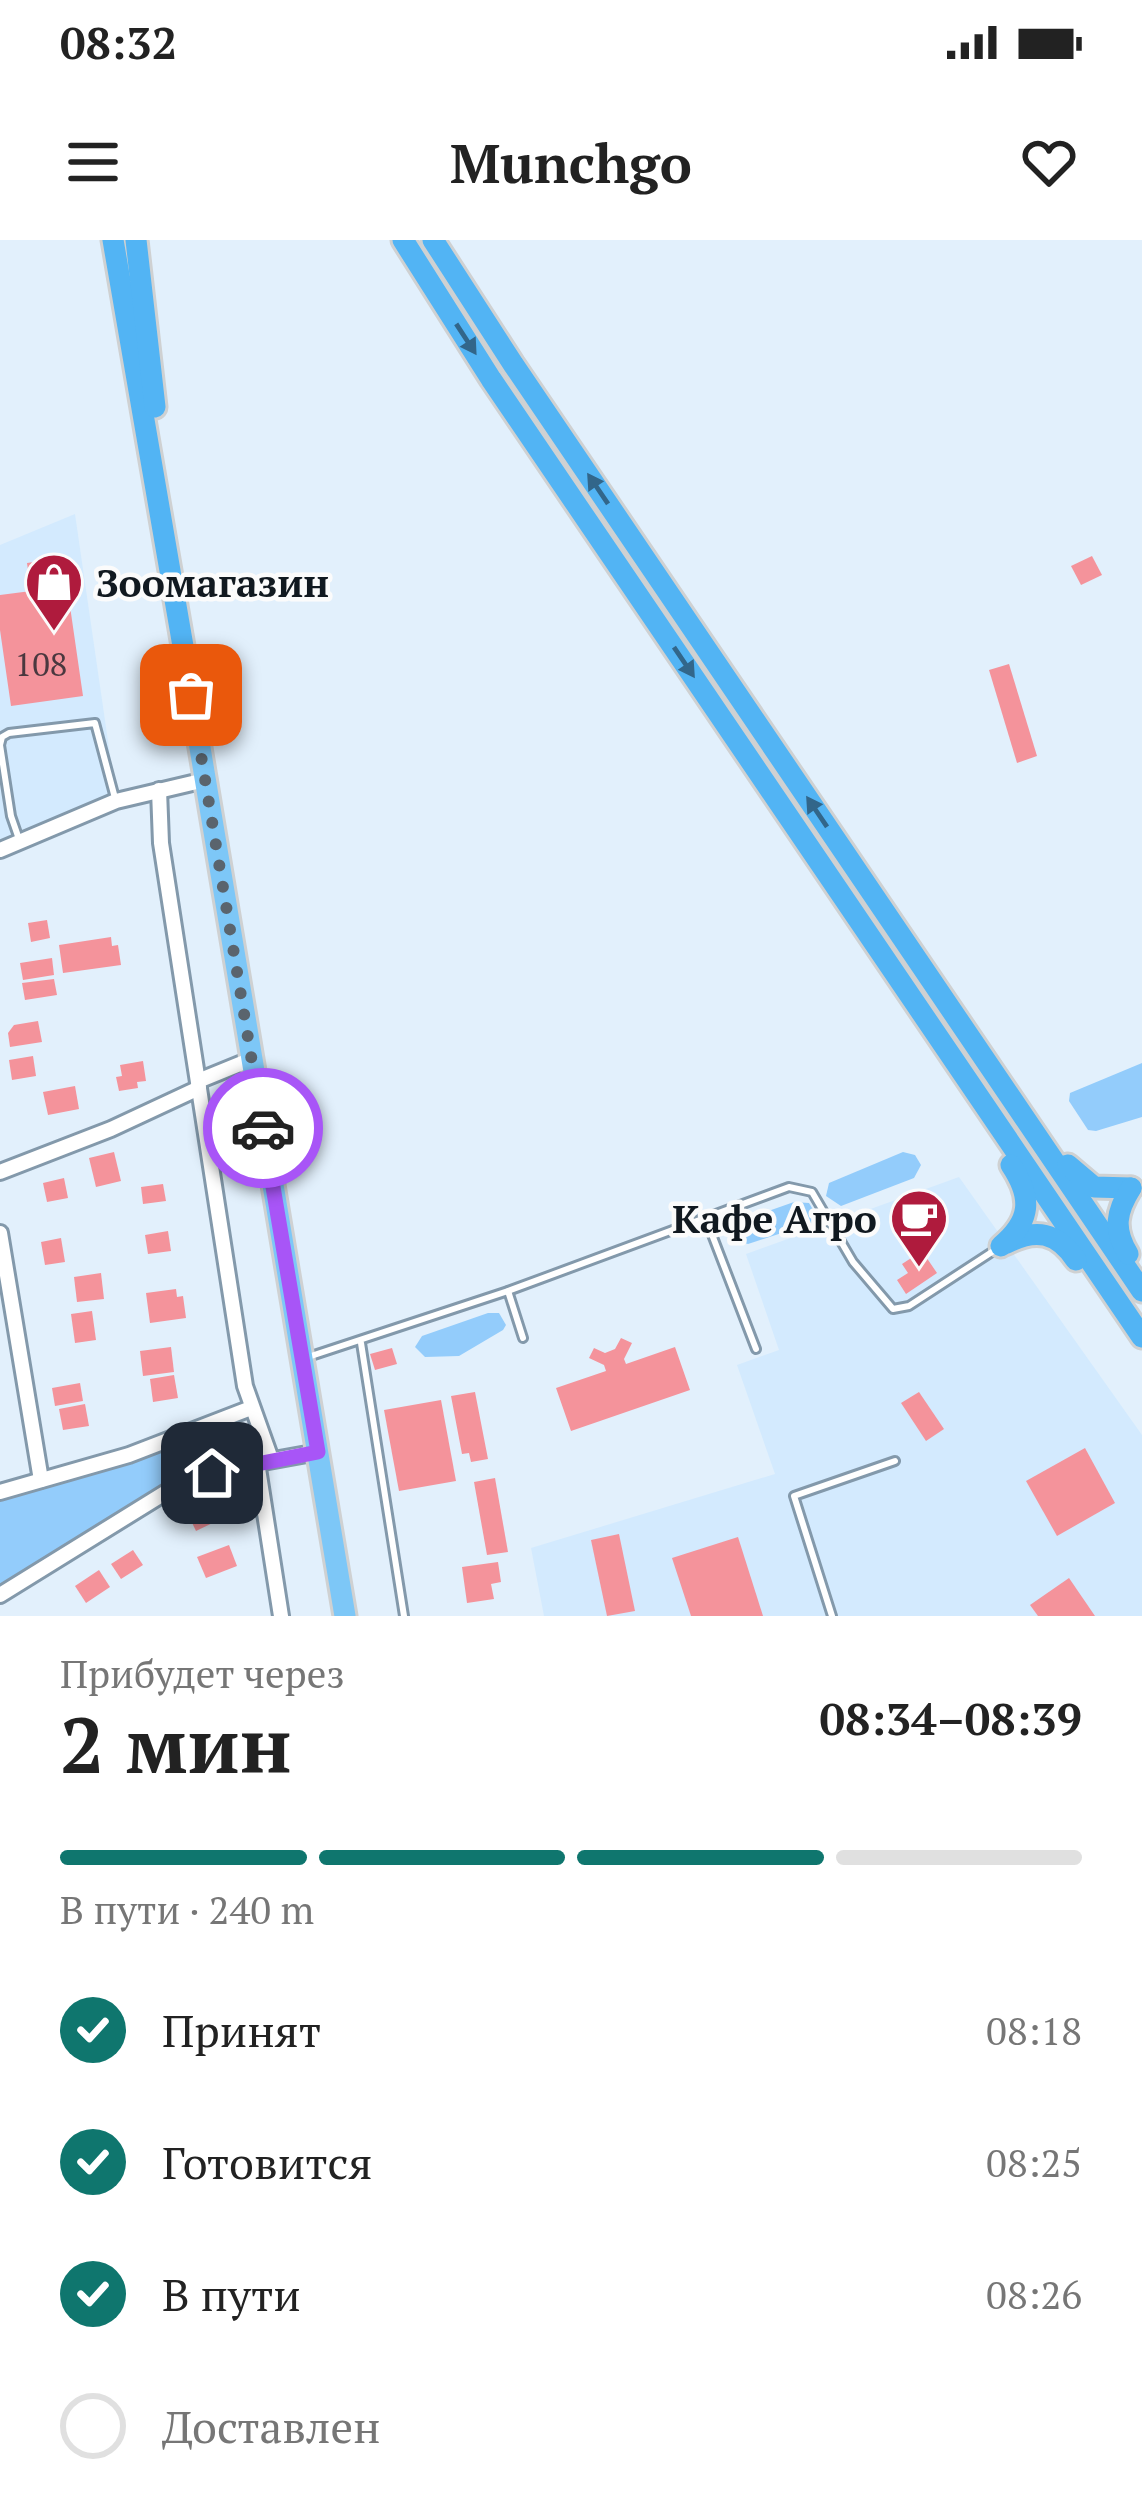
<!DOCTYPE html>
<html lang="ru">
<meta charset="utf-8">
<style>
:root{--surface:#fff;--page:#f6f6f6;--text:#222;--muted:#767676;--line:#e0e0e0;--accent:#0f766e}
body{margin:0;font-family:"PT Serif",serif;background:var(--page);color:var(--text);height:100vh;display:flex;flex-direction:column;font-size:45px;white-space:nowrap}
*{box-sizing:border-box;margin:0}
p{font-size:39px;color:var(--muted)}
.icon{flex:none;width:66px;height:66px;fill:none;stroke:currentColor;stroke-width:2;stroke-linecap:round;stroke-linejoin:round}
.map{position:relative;height:1376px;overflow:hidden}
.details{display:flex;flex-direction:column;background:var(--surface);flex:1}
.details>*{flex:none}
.pin{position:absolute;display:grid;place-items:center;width:102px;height:102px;color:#fff;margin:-51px;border-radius:24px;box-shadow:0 6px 18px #0006}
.courier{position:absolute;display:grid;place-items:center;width:120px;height:120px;margin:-60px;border:9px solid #a855f7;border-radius:50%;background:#fff;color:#222;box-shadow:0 3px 15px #0007}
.headline em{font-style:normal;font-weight:800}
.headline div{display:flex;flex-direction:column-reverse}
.headline{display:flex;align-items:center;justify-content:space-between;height:204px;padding:0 60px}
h1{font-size:78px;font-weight:800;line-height:90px}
.bar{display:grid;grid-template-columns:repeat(4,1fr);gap:18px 12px;align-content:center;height:144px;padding:0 60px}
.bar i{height:15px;border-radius:9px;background:var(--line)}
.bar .active{background:var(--accent)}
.bar p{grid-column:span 4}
ol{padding:0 60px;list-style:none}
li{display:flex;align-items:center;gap:36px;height:132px}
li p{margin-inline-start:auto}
li .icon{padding:12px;border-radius:50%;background:var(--accent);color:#fff;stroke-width:4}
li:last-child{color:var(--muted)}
li i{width:66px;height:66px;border:6px solid var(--line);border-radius:50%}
.status{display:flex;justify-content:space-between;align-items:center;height:84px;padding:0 60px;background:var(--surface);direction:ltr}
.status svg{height:33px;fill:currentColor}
header{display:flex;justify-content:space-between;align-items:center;height:156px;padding:0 60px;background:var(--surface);font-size:54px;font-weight:800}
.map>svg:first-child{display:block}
.built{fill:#d3eafe}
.green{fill:#93ccfb}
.building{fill:#f4939b}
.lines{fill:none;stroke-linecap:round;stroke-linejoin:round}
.service-casing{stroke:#8399ab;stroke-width:12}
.minor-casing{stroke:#8399ab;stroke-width:20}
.primary-casing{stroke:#cfd1d2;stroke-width:27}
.trunk-casing{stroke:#cfd1d2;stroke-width:27}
.service{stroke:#fff;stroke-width:6}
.minor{stroke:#fff;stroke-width:14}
.primary{stroke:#7dc7f7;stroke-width:21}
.trunk{stroke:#52b4f4;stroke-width:21}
.oneway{fill:#32668a}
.done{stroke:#5a646d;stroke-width:12;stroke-dasharray:0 21.6}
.route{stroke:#a855f7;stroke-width:15}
.labels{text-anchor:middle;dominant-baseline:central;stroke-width:9;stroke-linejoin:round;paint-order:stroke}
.number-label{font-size:33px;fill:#4a383f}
.poi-label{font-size:39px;font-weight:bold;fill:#111920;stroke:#fbfbfb;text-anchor:start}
</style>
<div class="status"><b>08:32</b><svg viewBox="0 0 49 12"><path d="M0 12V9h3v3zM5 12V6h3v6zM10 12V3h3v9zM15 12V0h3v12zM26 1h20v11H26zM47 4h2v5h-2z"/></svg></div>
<header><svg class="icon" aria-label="menu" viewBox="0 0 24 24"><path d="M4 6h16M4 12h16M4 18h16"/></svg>Munchgo<svg class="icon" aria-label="heart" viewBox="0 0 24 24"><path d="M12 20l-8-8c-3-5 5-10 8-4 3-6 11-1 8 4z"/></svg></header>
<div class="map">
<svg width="1142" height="1376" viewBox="0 0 1142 1376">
<rect width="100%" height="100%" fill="#e2f0fc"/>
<!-- built -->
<g class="built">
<path d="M75,274L116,556L0,603V305Z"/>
<path d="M959,937L1142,1195V1376H544L531,1308L775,1234L737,1125L779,1110L746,1014Z"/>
</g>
<!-- green -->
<g class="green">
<path d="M1142,823V877L1096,891L1088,890L1069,861L1070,853Z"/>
<path d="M903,912L915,915L921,925L914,938L841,966L826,956L829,943Z"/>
<path d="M794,962L809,963L817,976L815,982L748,1004L739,1001L734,989L737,982Z"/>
<path d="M488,1073H499L506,1085L503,1090L459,1116L425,1117L415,1107L422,1096Z"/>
<path d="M193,1199L214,1204L238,1217V1222L132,1266L0,1348V1258Z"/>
</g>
<!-- building -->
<g class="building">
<path d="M1092,316L1102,335L1081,345L1071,326Z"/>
<path d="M63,318L83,456L11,466L0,390V355L31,351L27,323Z"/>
<path d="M1009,424L1037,516L1017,523L989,430Z"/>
<path d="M47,680L50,698L31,702L28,683Z"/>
<path d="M111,697L112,706L118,705L121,725L63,733L59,705Z"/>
<path d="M52,718L54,735L23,740L20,723Z"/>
<path d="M54,739L57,755L25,760L22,743Z"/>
<path d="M38,781L42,802L10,807L8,793L14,785Z"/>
<path d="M33,816L36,836L12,840L9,820Z"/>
<path d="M143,821L146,841L137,842L138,848L119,851L116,837L122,836L120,825Z"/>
<path d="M75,846L79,869L48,875L43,852Z"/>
<path d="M114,912L121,941L96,947L89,918Z"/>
<path d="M64,938L68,958L47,962L43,943Z"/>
<path d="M163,944L166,961L143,964L141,947Z"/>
<path d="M168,991L171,1011L148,1014L145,995Z"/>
<path d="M61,998L65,1022L45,1025L41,1002Z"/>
<path d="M922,1011L937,1033L906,1054L897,1040L908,1033L902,1024Z"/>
<path d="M101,1033L104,1059L77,1062L74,1037Z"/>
<path d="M176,1049L177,1057L183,1056L186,1078L150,1083L146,1053Z"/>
<path d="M92,1071L96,1100L75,1103L71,1074Z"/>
<path d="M621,1098L632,1103L624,1119L626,1124L675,1107L690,1150L571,1191L556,1148L606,1131L604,1125L589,1118L594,1108L605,1113L615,1109Z"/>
<path d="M171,1107L174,1132L143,1136L140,1111Z"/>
<path d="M392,1108L397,1124L375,1130L370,1114Z"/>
<path d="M174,1135L178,1158L153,1162L150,1139Z"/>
<path d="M80,1143L83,1161L55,1166L52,1148Z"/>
<path d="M475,1152L488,1219L471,1222L469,1213L462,1214L451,1156Z"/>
<path d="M919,1152L944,1189L926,1201L901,1163Z"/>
<path d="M441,1160L456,1241L399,1251L384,1170Z"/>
<path d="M85,1164L89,1186L63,1190L59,1169Z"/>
<path d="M1085,1208L1115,1263L1057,1296L1026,1241Z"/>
<path d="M495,1238L508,1312L487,1315L474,1242Z"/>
<path d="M215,1256L225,1277L196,1291L186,1270Z"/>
<path d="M619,1294L635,1371L607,1376L591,1300Z"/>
<path d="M738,1297L763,1376H691L672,1318Z"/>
<path d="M229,1305L237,1326L206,1338L197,1317Z"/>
<path d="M133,1310L143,1325L121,1339L111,1324Z"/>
<path d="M498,1322L501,1342L491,1344L494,1359L467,1363L462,1327Z"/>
<path d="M99,1330L110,1347L86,1363L75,1346Z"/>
<path d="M1069,1338L1095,1376H1038L1030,1365Z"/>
</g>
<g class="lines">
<defs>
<g id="service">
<path d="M20,602L11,576L0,505L2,497L9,493L95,483L115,558"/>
<path d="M706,979L756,1109"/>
<path d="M508,1051L523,1098"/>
<path d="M361,1103L404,1376"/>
<path d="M305,1118L508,1051L789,947L812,952L853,1022L893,1069L909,1066L998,1008"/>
<path d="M832,1376L794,1256L895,1221"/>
</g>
<g id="minor">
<path d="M159,550L161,603L245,1146L271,1219"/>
<path d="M0,610L116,561L205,540"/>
<path d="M198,841L252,819"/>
<path d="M0,932L111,889L199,848"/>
<path d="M0,993L41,1240"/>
<path d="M257,1222L281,1376"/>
<path d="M0,1252L129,1215L251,1168"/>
<path d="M0,1355L168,1251L235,1227L318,1212"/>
</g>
<path id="primary" d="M184,412L345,1376"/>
<g id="trunk">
<path d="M113,0L184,412"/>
<path d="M136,0L155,167"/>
<path d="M403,0L491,139L1142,1097"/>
<path d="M433,0L513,124L1142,1051"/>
<path d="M1068,925L1094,947L1131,948"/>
<path d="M1007,1003C1036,988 1057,992 1076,1020"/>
<path d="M1001,1006C1031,981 1033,958 1011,925"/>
<path d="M1128,1014C1113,989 1116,972 1131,948"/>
</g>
</defs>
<!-- service casing -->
<use href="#service" class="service-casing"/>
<!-- minor casing -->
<use href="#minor" class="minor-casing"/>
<!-- primary casing -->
<use href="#primary" class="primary-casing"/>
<!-- trunk casing -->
<use href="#trunk" class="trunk-casing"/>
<!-- service -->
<use href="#service" class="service"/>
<!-- minor -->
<use href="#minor" class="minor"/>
<!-- primary -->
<use href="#primary" class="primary"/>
<!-- trunk -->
<use href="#trunk" class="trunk"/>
</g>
<!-- one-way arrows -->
<defs><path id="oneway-solid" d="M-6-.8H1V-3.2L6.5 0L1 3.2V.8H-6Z" transform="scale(3)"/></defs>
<g class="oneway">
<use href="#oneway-solid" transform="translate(466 99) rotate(57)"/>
<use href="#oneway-solid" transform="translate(598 249) rotate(-124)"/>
<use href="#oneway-solid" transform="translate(684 422) rotate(56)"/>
<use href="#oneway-solid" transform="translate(817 572) rotate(-124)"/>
</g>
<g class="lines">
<!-- done -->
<path class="done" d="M191,455L263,888"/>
<!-- route -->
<path class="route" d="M212,1233L318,1212L263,888"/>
</g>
<!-- icons -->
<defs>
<symbol id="shop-pin" viewBox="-11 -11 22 30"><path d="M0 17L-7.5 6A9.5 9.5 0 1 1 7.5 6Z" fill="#af1b3d" stroke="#fbfbfb"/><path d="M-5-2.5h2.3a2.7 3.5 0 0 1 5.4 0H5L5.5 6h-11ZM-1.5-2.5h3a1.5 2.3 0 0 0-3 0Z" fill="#fff"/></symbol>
<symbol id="cafe-pin" viewBox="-11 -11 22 30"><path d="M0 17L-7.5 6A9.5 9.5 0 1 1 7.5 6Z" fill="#af1b3d" stroke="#fbfbfb"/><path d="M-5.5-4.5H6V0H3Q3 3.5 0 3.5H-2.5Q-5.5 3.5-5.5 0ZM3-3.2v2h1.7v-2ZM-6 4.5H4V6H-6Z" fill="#fff"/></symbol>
</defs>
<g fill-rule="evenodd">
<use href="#shop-pin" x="21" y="309" width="66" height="90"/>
<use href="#cafe-pin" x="886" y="945" width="66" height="90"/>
</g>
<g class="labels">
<!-- number labels -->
<g class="number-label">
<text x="41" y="423">108</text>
</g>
<!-- poi labels -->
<g class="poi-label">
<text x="96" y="342">Зоомагазин</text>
<text x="877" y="978" text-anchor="end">Кафе Агро</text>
</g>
</g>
</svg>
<div class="pin" style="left:191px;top:455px;background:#ea580c"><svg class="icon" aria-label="bag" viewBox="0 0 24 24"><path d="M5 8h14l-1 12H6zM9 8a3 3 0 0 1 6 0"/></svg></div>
<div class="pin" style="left:212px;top:1233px;background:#1f2937"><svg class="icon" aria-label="home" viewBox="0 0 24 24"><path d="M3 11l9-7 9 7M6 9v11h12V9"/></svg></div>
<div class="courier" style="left:263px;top:888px"><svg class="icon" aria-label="car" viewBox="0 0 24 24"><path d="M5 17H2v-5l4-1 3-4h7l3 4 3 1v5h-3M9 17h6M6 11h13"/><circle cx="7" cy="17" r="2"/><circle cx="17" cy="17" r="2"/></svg></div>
</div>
<section class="details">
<div class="headline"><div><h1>2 мин</h1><p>Прибудет через</p></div><em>08:34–08:39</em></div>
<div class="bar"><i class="active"></i><i class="active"></i><i class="active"></i><i></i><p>В пути · 240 m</p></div>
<ol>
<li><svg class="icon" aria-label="check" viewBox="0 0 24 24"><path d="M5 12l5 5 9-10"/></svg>Принят<p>08:18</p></li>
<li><svg class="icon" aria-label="check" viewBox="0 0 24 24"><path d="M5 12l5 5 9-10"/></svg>Готовится<p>08:25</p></li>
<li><svg class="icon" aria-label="check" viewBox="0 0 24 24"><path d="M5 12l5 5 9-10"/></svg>В пути<p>08:26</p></li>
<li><i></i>Доставлен</li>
</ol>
</section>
